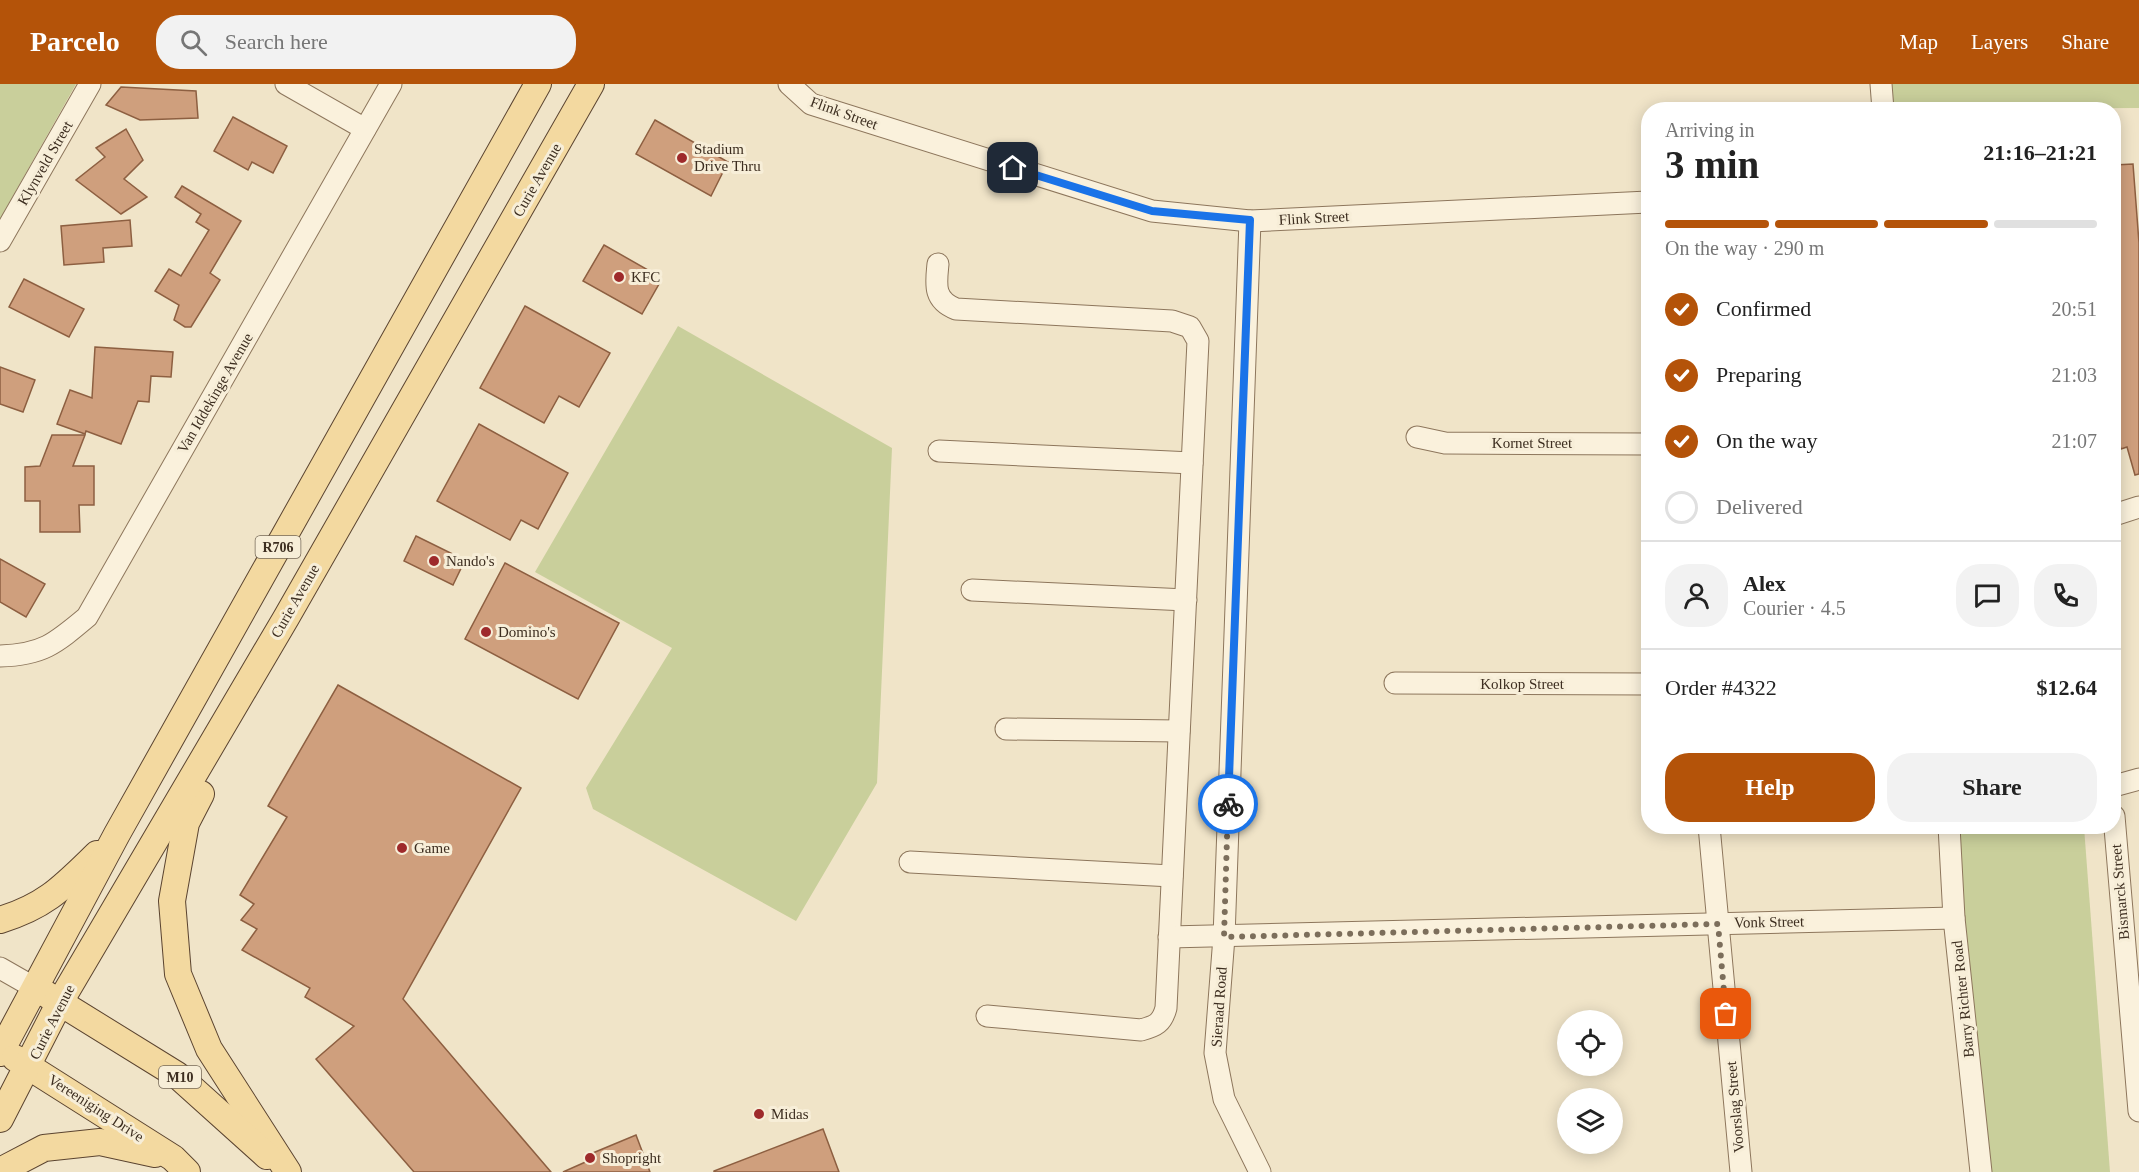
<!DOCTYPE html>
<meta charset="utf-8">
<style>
:root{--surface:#fff;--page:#f2f2f2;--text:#222;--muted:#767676;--line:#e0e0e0;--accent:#b45309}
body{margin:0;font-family:"Times New Roman",serif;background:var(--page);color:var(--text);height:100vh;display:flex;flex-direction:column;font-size:22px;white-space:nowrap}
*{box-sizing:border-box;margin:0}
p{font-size:20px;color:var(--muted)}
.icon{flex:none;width:33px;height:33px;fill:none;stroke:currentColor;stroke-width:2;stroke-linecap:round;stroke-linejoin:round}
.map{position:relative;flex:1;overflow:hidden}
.sheet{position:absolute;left:1641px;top:18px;width:480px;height:732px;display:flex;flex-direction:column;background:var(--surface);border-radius:24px;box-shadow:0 3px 15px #0003}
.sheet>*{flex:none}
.fabs{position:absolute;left:1557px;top:926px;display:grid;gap:12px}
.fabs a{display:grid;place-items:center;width:66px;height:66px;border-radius:50%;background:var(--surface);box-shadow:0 3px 15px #0003;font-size:30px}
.pin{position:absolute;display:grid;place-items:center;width:51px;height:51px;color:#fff;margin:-26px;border-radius:12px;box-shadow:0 3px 9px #0006}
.courier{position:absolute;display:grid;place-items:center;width:60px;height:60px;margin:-30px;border:4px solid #1a73e8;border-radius:50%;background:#fff;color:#222;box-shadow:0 2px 8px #0007}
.headline em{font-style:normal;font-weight:700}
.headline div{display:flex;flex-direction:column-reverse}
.headline{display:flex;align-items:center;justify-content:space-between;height:102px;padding:0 24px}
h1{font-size:39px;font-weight:700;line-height:45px}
.bar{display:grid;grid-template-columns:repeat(4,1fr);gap:9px 6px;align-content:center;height:72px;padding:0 24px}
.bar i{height:8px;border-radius:4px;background:var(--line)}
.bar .active{background:var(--accent)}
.bar p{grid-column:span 4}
.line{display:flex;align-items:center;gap:15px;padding:0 24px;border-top:2px solid var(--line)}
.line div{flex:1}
.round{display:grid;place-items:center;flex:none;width:63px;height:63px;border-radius:24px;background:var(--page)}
ol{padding:0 24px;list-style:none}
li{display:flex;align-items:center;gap:18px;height:66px}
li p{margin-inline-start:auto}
li .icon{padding:6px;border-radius:50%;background:var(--accent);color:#fff;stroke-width:4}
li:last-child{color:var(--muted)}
li i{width:33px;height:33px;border:3px solid var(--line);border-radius:50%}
.action{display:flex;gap:12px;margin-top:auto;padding:12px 24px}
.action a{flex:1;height:69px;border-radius:24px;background:var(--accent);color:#fff;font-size:24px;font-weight:700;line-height:69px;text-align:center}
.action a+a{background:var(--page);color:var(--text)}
header{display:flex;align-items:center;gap:36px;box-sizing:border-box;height:84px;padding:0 30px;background:var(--accent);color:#fff}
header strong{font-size:28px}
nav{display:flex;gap:33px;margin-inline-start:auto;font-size:21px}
.search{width:420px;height:54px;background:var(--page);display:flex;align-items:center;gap:15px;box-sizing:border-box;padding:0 21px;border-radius:24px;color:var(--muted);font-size:22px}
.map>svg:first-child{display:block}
.green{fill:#c9cf9b}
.building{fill:#cf9f7d;stroke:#8d5f41;stroke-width:1.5}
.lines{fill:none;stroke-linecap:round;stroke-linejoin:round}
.minor-casing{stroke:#8d765c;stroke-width:23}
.major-casing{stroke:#5b4430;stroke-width:28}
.minor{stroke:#faf1dc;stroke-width:21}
.major{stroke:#f3d9a0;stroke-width:26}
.done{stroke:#7c6e5b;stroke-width:6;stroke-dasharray:0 10.8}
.route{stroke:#1a73e8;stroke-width:8}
.poi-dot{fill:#9e2a2b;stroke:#f7eed8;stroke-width:2}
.labels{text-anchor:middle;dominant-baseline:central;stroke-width:6;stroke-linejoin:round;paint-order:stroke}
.shield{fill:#f7eed8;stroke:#756857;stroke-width:1.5}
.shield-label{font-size:14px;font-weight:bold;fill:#3d2e20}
.street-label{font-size:15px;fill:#3d2e20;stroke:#f7eed8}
.poi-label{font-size:15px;fill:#3d2e20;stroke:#f7eed8;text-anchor:start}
</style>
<header>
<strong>Parcelo</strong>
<div class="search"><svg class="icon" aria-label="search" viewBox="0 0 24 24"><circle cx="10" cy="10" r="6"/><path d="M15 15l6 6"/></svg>Search here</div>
<nav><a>Map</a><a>Layers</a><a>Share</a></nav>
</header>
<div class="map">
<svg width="2139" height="1088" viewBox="0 0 2139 1088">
<rect width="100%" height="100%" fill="#f0e4c8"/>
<!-- green -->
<g class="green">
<path d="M0,0H76L0,135Z"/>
<path d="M1887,0H2139V24L1889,25Z"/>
<path d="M678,242L892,364L877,699L796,837L593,725L586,704L672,564L535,488Z"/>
<path d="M1950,743H2084L2110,1088H1975Z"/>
</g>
<!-- building -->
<g class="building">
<path d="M121,3L196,7L198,34L140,36L106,21Z"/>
<path d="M233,33L287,62L273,89L252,78L248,86L214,67Z"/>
<path d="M655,36L728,78L711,112L636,70Z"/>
<path d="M126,45L143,76L124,95L147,113L121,130L76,96L105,73L96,64Z"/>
<path d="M2133,80L2139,159V390L2135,391L2127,363L2121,365L2114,340V81Z"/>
<path d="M182,102L241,137L210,189L220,196L191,243H185L174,236L179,221L155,207L169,185L181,192L209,146L196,138L201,130L175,113Z"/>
<path d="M130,136L132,162L103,164L104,178L64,181L61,142Z"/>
<path d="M604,161L655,190L651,196L659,200L642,230L583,197Z"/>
<path d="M24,195L84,225L69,253L9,223Z"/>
<path d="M525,222L610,269L579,323L559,312L544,339L480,304Z"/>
<path d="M95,263L173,268L171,293L151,292L149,318L138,317L121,360L86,347L85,350L57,340L70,306L92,314Z"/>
<path d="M0,283L35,296L23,328L0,320Z"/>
<path d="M479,340L568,389L538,445L521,436L510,456L437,417Z"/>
<path d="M52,351H85L73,382H94V421H79L80,448H40V417H25V383L40,382Z"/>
<path d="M416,452L465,476L453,501L404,477Z"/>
<path d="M0,475L45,500L26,533L0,518Z"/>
<path d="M505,479L619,539L578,615L465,555Z"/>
<path d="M338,601L521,704L403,915L551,1088H414L316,975L354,942L305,913L310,904L242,866L257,845L241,836L254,820L240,811L287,733L268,722Z"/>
<path d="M823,1045L839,1088H714V1087Z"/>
<path d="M636,1051L650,1088H563L590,1076L588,1071Z"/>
</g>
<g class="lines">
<defs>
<g id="minor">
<path d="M286,0L365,45"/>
<path d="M789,0L811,20L1152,127L1250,137L1648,118"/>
<path d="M1881,0L1883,26"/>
<path d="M1250,137L1224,853L1215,969L1224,1015L1260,1088"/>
<path d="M0,157L90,0"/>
<path d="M938,180C936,200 933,216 956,225L1172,237L1190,243L1198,257L1166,924C1162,939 1156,942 1141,946L987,932"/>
<path d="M1417,353L1445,359L1648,360"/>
<path d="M939,367L1192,379"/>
<path d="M2114,431L2139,423"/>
<path d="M972,506L1186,516"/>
<path d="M0,572C42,571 55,560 87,533L391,0"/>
<path d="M1395,599L1648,600"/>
<path d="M1006,645L1179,647"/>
<path d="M2114,702L2139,695"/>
<path d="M2114,732L2139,1027"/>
<path d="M1709,742L1741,1088"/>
<path d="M1949,742L1954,834L1981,1088"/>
<path d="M910,778L1172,792"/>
<path d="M1169,853L1954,834"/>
<path d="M0,884L35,904"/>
</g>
<g id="major">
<path d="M201,710L186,739L172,817L178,890L209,965L288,1088"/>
<path d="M0,836C46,822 63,803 97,770"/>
<path d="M46,910L177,991L267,1072"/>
<path d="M0,969L117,750L538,0"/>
<path d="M15,974L173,1074L187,1088"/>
<path d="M0,1035L60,918L286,534L591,0"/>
<path d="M0,1087L44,1064L100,1058L155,1070"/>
</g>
</defs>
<!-- minor casing -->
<use href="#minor" class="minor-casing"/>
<!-- major casing -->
<use href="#major" class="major-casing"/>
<!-- minor -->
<use href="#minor" class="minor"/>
<!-- major -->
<use href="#major" class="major"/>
</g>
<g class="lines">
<!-- done -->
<path class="done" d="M1228,720L1224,853L1718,840L1726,930"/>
<!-- route -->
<path class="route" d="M1013,84L1152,127L1250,136L1228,720"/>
</g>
<!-- markers -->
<g class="poi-dot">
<circle cx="682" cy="74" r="6"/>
<circle cx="619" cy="193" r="6"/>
<circle cx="434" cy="477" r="6"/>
<circle cx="486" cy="548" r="6"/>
<circle cx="402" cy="764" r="6"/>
<circle cx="759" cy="1030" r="6"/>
<circle cx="590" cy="1074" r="6"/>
</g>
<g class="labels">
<!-- shield labels -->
<g class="shield">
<rect x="255.5" y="452" width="45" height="22" rx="4.5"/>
<rect x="159" y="982" width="42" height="22" rx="4.5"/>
</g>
<g class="shield-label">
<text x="278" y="463">R706</text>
<text x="180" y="993">M10</text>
</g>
<!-- street labels -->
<g class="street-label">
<text transform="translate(844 29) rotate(20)">Flink Street</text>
<text transform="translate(45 79) rotate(-60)">Klynveld Street</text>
<text transform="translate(537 96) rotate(-60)">Curie Avenue</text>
<text transform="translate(1314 134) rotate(-3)">Flink Street</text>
<text transform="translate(215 309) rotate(-60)">Van Iddekinge Avenue</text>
<text x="1532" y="359">Kornet Street</text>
<text transform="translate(295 517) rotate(-60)">Curie Avenue</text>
<text x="1522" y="600">Kolkop Street</text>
<text transform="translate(2120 808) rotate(-95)">Bismarck Street</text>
<text transform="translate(1769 838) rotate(-1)">Vonk Street</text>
<text transform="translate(1963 915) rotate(-96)">Barry Richter Road</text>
<text transform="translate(1219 923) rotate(-86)">Sieraad Road</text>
<text transform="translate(52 938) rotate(-63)">Curie Avenue</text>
<text transform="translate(1735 1023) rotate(-95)">Voorslag Street</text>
<text transform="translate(96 1024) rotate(33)">Vereeniging Drive</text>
</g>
<!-- poi labels -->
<g class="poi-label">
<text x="694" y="65">Stadium<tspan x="694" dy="17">Drive Thru</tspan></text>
<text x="631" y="193">KFC</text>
<text x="446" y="477">Nando's</text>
<text x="498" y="548">Domino's</text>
<text x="414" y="764">Game</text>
<text x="771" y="1030">Midas</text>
<text x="602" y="1074">Shopright</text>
</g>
</g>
</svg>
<div class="fabs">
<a><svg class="icon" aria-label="locate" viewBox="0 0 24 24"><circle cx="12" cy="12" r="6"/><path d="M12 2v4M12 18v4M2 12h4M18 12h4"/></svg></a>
<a><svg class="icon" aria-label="layers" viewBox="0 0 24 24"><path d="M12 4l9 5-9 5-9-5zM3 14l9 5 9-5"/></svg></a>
</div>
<div class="pin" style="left:1726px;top:930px;background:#ea580c"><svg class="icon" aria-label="bag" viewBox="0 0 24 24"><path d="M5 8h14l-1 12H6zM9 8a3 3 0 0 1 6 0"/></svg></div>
<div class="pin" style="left:1013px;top:84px;background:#1f2937"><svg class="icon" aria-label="home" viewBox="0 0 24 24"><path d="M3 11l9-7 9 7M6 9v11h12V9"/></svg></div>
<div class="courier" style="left:1228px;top:720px"><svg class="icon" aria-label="bike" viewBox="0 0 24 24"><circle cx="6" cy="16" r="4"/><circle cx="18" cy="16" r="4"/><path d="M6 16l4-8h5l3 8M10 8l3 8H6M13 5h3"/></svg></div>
<section class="sheet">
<div class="headline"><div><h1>3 min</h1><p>Arriving in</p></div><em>21:16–21:21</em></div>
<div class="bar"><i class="active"></i><i class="active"></i><i class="active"></i><i></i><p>On the way · 290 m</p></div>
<ol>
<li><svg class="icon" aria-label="check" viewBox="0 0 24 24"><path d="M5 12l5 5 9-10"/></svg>Confirmed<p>20:51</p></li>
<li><svg class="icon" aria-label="check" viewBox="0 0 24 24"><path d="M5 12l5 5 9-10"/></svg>Preparing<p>21:03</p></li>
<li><svg class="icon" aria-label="check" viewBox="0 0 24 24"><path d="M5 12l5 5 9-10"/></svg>On the way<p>21:07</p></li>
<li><i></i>Delivered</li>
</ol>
<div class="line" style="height:108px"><a class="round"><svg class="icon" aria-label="person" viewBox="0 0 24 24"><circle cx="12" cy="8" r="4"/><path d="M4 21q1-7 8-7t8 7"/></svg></a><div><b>Alex</b><p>Courier · 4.5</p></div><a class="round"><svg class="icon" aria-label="chat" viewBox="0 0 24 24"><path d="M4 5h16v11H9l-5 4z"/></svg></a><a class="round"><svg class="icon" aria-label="phone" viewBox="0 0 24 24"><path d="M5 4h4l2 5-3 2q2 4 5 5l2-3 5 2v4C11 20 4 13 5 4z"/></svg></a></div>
<div class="line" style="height:78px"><div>Order #4322</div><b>$12.64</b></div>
<div class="action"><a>Help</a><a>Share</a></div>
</section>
</div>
